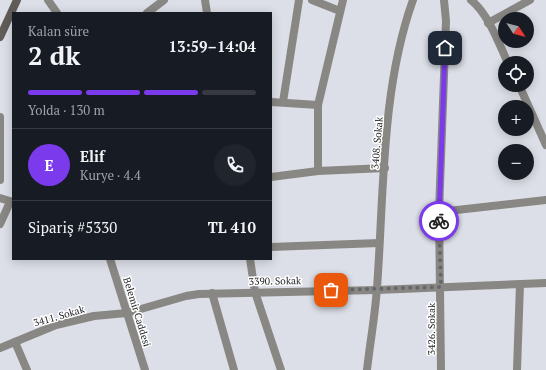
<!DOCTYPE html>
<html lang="tr">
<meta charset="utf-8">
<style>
:root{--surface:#171b24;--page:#20242c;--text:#f1f3f6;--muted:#9ea1a6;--line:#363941;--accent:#7c3aed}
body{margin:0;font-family:"PT Serif",serif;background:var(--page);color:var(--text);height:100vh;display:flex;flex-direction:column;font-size:15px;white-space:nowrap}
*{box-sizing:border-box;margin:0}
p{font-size:13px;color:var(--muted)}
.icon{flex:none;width:22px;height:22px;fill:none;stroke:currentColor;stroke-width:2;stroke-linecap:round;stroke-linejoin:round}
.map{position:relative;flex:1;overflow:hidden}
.side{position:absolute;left:12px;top:12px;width:260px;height:248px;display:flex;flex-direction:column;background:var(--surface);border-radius:0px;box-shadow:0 2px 10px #0003}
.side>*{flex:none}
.needle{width:26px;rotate:126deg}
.fabs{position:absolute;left:498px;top:12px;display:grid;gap:8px}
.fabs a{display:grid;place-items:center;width:36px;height:36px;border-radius:50%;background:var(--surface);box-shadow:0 2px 10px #0003;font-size:20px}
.pin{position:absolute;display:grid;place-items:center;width:34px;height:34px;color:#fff;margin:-17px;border-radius:8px;box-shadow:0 2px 6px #0006}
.courier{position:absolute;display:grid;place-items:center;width:40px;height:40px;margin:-20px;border:3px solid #7c3aed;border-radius:50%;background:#fff;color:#222;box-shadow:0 1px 5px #0007}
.headline em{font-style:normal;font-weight:600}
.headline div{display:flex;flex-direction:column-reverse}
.headline{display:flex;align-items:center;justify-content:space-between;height:68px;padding:0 16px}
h1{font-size:26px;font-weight:600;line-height:30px}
.bar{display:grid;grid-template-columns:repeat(4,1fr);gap:6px 4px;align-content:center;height:48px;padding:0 16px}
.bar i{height:5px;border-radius:3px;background:var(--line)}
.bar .selected{background:var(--accent)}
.bar p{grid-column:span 4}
.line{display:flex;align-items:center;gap:10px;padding:0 16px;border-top:1px solid var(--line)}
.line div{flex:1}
.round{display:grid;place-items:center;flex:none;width:42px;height:42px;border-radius:21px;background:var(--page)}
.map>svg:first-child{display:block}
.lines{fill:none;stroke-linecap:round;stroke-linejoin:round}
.minor{stroke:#888783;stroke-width:8}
.tertiary{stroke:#888783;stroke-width:8}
.secondary{stroke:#605d59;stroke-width:8}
.done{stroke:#64666b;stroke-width:4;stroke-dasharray:0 7.2}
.route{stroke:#7c3aed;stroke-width:5}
.labels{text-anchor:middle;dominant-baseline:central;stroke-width:3;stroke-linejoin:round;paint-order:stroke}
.street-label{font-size:10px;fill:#242528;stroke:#fff}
</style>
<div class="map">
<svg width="546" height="370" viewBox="0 0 546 370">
<rect width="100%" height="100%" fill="#dcdfe7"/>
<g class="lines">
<!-- minor -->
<g class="minor">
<path d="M205,0L207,13"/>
<path d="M312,0L340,11"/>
<path d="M471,0C489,15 498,42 508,63"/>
<path d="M147,13L164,0"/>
<path d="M488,23L530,0"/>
<path d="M519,85L546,145"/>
<path d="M271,102L318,105"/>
<path d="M283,102L299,0"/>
<path d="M0,117V180"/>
<path d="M318,171V105L343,0"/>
<path d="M271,177L318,171L385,168"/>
<path d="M0,198L13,202"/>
<path d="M439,212L546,200"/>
<path d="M0,224L10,202"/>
<path d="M271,247L379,243"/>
<path d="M250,259L255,292L281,370"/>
<path d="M212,293L234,370"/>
<path d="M15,342L27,370"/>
<path d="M0,348L56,325L94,316L127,313L186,296L199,294L377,290L546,283"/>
<path d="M367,370C370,343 375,316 377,288C384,194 381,89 413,0"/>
<path d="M441,370L439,212L446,21L444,0"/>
<path d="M517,370L520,284"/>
</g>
<!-- tertiary -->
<g class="tertiary">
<path d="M48,0L57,13"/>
<path d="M110,259L145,370"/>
</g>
<!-- secondary -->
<path class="secondary" d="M0,37L17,0"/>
</g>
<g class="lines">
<!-- done -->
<path class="done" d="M331,290L441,287L439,221"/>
<!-- route -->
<path class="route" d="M439,221L445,48"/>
</g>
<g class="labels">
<!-- street labels -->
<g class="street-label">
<text transform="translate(377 143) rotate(-85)">3408. Sokak</text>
<text transform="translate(275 281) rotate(-1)">3390. Sokak</text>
<text transform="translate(137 312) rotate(73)">Belemir Caddesi</text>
<text transform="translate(59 316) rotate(-16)">3411. Sokak</text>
<text transform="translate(431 329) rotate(-90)">3426. Sokak</text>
</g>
</g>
</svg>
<div class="fabs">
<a><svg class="needle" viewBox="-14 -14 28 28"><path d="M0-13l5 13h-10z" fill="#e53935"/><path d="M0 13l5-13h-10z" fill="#9ea1a6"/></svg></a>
<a><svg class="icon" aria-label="locate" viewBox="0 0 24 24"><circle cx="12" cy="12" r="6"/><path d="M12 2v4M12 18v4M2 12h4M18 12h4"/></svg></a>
<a>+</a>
<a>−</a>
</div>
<div class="pin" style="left:331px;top:290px;background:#ea580c"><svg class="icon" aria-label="bag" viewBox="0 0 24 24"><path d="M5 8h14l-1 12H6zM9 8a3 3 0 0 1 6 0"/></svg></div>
<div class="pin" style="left:445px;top:48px;background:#1f2937"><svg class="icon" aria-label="home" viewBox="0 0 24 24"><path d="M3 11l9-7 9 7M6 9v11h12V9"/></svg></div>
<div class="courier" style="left:439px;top:221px"><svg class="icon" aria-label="bike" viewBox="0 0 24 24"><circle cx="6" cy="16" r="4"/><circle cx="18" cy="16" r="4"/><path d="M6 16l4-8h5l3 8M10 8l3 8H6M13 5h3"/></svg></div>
<section class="side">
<div class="headline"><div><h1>2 dk</h1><p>Kalan süre</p></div><em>13:59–14:04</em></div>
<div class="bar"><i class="selected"></i><i class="selected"></i><i class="selected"></i><i></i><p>Yolda · 130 m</p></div>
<div class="line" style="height:72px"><b class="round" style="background:var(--accent);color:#fff">E</b><div><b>Elif</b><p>Kurye · 4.4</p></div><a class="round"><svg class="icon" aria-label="phone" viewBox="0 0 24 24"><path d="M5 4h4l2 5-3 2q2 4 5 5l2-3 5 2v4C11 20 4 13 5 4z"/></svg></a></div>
<div class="line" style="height:52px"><div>Sipariş #5330</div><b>TL 410</b></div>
</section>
</div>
